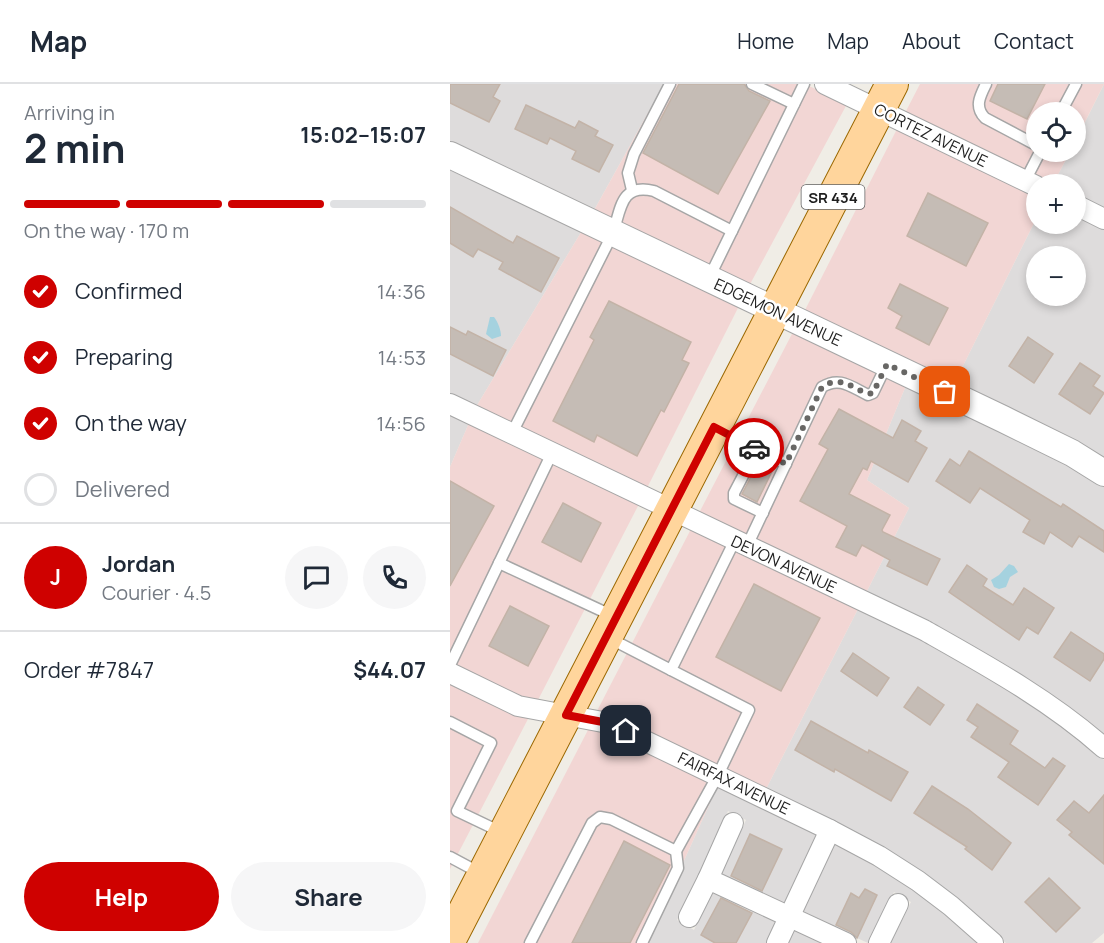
<!DOCTYPE html>
<meta charset="utf-8">
<style>
:root{--surface:#fff;--page:#f6f6f7;--text:#1f2937;--muted:#747a83;--line:#e0e1e3;--accent:#cf0100}
body{margin:0;font-family:Manrope,sans-serif;background:var(--page);color:var(--text);height:100vh;display:flex;flex-direction:column;font-size:22px;white-space:nowrap}
*{box-sizing:border-box;margin:0}
p{font-size:20px;color:var(--muted)}
.icon{flex:none;width:33px;height:33px;fill:none;stroke:currentColor;stroke-width:2;stroke-linecap:round;stroke-linejoin:round}
.map{position:relative;flex:1;overflow:hidden}
.details{display:flex;flex-direction:column;background:var(--surface);width:450px}
.details>*{flex:none}
.tools{position:absolute;left:576px;top:18px;display:grid;gap:12px}
.tools a{display:grid;place-items:center;width:60px;height:60px;border-radius:50%;background:var(--surface);box-shadow:0 3px 9px #0003;font-size:30px}
.pin{position:absolute;display:grid;place-items:center;width:51px;height:51px;color:#fff;margin:-26px;border-radius:12px;box-shadow:0 3px 9px #0006}
.courier{position:absolute;display:grid;place-items:center;width:60px;height:60px;margin:-30px;border:4px solid #cf0100;border-radius:50%;background:#fff;color:#222;box-shadow:0 2px 8px #0007}
.head em{font-style:normal;font-weight:700}
.head div{display:flex;flex-direction:column-reverse}
.head{display:flex;align-items:center;justify-content:space-between;height:102px;padding:0 24px}
h1{font-size:39px;font-weight:700;line-height:45px}
.bar{display:grid;grid-template-columns:repeat(4,1fr);gap:9px 6px;align-content:center;height:72px;padding:0 24px}
.bar i{height:8px;border-radius:4px;background:var(--line)}
.bar .on{background:var(--accent)}
.bar p{grid-column:span 4}
.line{display:flex;align-items:center;gap:15px;padding:0 24px;border-top:2px solid var(--line)}
.line div{flex:1}
.round{display:grid;place-items:center;flex:none;width:63px;height:63px;border-radius:32px;background:var(--page)}
ol{padding:0 24px;list-style:none}
li{display:flex;align-items:center;gap:18px;height:66px}
li p{margin-inline-start:auto}
li .icon{padding:6px;border-radius:50%;background:var(--accent);color:#fff;stroke-width:4}
li:last-child{color:var(--muted)}
li i{width:33px;height:33px;border:3px solid var(--line);border-radius:50%}
.button{display:flex;gap:12px;margin-top:auto;padding:12px 24px}
.button a{flex:1;height:69px;border-radius:36px;background:var(--accent);color:#fff;font-size:24px;font-weight:700;line-height:69px;text-align:center}
.button a+a{background:var(--page);color:var(--text)}
header{display:flex;align-items:center;gap:36px;box-sizing:border-box;height:84px;padding:0 30px;background:var(--surface);border-bottom:2px solid var(--line)}
header strong{font-size:28px}
nav{display:flex;gap:33px;margin-inline-start:auto;font-size:21px}
main{display:flex;flex:1;min-height:0}
.map>svg:first-child{display:block}
.residential{fill:#dedcdc;fill-rule:evenodd}
.commercial{fill:#f2d6d4}
.water{fill:#a5d2df}
.building{fill:#c5bcb5;stroke:#c3b3a7;stroke-width:1.5}
.lines{fill:none;stroke-linecap:round;stroke-linejoin:round}
.service-casing{stroke:#a6a6a6;stroke-width:13}
.minor-casing{stroke:#a6a6a6;stroke-width:22}
.tertiary-casing{stroke:#a6a6a6;stroke-width:28}
.primary-casing{stroke:#9b6800;stroke-width:34}
.service{stroke:#fff;stroke-width:10}
.minor{stroke:#fff;stroke-width:20}
.tertiary{stroke:#fff;stroke-width:26}
.primary{stroke:#ffd59c;stroke-width:32}
.done{stroke:#686765;stroke-width:6;stroke-dasharray:0 10.8}
.route{stroke:#cf0100;stroke-width:8}
.labels{text-anchor:middle;dominant-baseline:central;stroke-width:5;stroke-linejoin:round;paint-order:stroke}
.shield{fill:#fff;stroke:#626262;stroke-width:1.5}
.shield-label{font-size:15px;font-weight:bold;fill:#1f1f1f}
.street-label{font-size:16px;fill:#1f1f1f;stroke:#fff}
</style>
<header>
<strong>Map</strong>
<nav><a>Home</a><a>Map</a><a>About</a><a>Contact</a></nav>
</header>
<main>
<section class="details">
<div class="head"><div><h1>2 min</h1><p>Arriving in</p></div><em>15:02–15:07</em></div>
<div class="bar"><i class="on"></i><i class="on"></i><i class="on"></i><i></i><p>On the way · 170 m</p></div>
<ol>
<li><svg class="icon" aria-label="check" viewBox="0 0 24 24"><path d="M5 12l5 5 9-10"/></svg>Confirmed<p>14:36</p></li>
<li><svg class="icon" aria-label="check" viewBox="0 0 24 24"><path d="M5 12l5 5 9-10"/></svg>Preparing<p>14:53</p></li>
<li><svg class="icon" aria-label="check" viewBox="0 0 24 24"><path d="M5 12l5 5 9-10"/></svg>On the way<p>14:56</p></li>
<li><i></i>Delivered</li>
</ol>
<div class="line" style="height:108px"><b class="round" style="background:var(--accent);color:#fff">J</b><div><b>Jordan</b><p>Courier · 4.5</p></div><a class="round"><svg class="icon" aria-label="chat" viewBox="0 0 24 24"><path d="M4 5h16v11H9l-5 4z"/></svg></a><a class="round"><svg class="icon" aria-label="phone" viewBox="0 0 24 24"><path d="M5 4h4l2 5-3 2q2 4 5 5l2-3 5 2v4C11 20 4 13 5 4z"/></svg></a></div>
<div class="line" style="height:78px"><div>Order #7847</div><b>$44.07</b></div>
<div class="button"><a>Help</a><a>Share</a></div>
</section>
<div class="map">
<svg width="654" height="859" viewBox="0 0 654 859">
<rect width="100%" height="100%" fill="#f0ede6"/>
<!-- residential -->
<g class="residential">
<path d="M0,0H214L142,130L0,61Z"/>
<path d="M654,0V125L626,111V100H603L620,68H626V56Z"/>
<path d="M0,81L133,145L26,323L0,310Z"/>
<path d="M626,131L654,145V379L503,302L586,135V140H626ZM586,172H626V212H586Z"/>
<path d="M457,299L654,399V652L416,509L459,424L417,396Z"/>
<path d="M0,330L19,339L0,383Z"/>
<path d="M408,525L470,554L531,588L585,622L632,656L654,676V849L642,859H556L507,816L316,705Z"/>
<path d="M268,701L367,750L334,820L271,791L296,736L278,727L250,790L227,836L244,846L263,807L326,836L316,859H197Z"/>
<path d="M385,759L424,780L463,804L496,829L530,859H440L461,818L444,808L418,859L352,829Z"/>
<path d="M344,844L375,859H338Z"/>
</g>
<!-- commercial -->
<g class="commercial">
<path d="M214,0H355L397,20L298,204L142,130Z"/>
<path d="M470,0H654L626,56V28H586V68H620L603,100L455,29Z"/>
<path d="M447,45L586,112V135L503,302L353,230Z"/>
<path d="M133,145L290,220L197,404L26,323Z"/>
<path d="M344,246L457,299L417,396L459,424L416,509L249,429Z"/>
<path d="M19,339L189,420L88,616L70,613L0,580V383Z"/>
<path d="M241,445L408,525L316,705L147,627Z"/>
<path d="M0,599L79,633L0,785Z"/>
<path d="M139,644L155,647L268,701L197,859H28Z"/>
</g>
<!-- water -->
<g class="water">
<path d="M40,233H44C48,238 51,246 51,252L42,255L36,250Z"/>
<path d="M559,480L564,482L568,488L560,493L556,503L549,505L544,503L541,496L549,491Z"/>
</g>
<!-- building -->
<g class="building">
<path d="M0,0H50L43,13L50,17L39,38L0,19Z"/>
<path d="M229,0H294L299,7L320,17L268,110L193,69Z"/>
<path d="M548,0H595L577,35L540,17Z"/>
<path d="M76,21L125,44L129,37L148,47L145,52L163,61L149,88L122,75L126,67L100,54L97,60L65,45Z"/>
<path d="M478,109L538,139L516,182L457,152Z"/>
<path d="M0,123L63,159L67,152L109,174L91,208L49,185L53,178L28,165L23,173L0,159Z"/>
<path d="M450,200L498,224L479,261L446,244L452,232L438,224Z"/>
<path d="M159,217L241,258L232,276L239,279L214,328L211,326L187,372L147,351L144,358L103,337L144,256L140,253Z"/>
<path d="M0,243L16,251L18,247L56,266L43,292L0,270Z"/>
<path d="M578,253L603,270L584,299L559,282Z"/>
<path d="M630,279L650,292L643,302L654,309L640,330L609,310Z"/>
<path d="M389,325L443,354L452,336L471,347L465,357L477,364L458,398L421,377L417,386L413,384L399,410L440,431L432,446L433,448L490,475L477,501L437,482L440,476L412,461L406,472L386,463L397,442L350,417L378,365L369,360Z"/>
<path d="M519,367L611,423L613,420L654,447V468L629,452L622,463L600,448L594,460L573,448L580,436L530,404L520,419L486,397L500,375L510,382Z"/>
<path d="M310,376L324,383L307,418L292,410Z"/>
<path d="M0,397L44,422L0,502Z"/>
<path d="M113,419L151,439L131,478L92,458Z"/>
<path d="M517,481L537,495L533,502L563,521L574,504L604,524L588,550L577,543L569,556L499,508Z"/>
<path d="M304,500L370,534L331,607L266,573Z"/>
<path d="M60,522L99,542L78,582L39,562Z"/>
<path d="M621,548L654,570V575L640,597L604,573Z"/>
<path d="M403,569L439,594L427,612L391,587Z"/>
<path d="M468,603L494,621L480,641L454,623Z"/>
<path d="M527,620L568,647L560,660L595,684L603,674L615,682L588,721L548,693L559,678L521,653L528,643L517,636Z"/>
<path d="M361,637L418,669L419,666L458,688L441,717L385,685L384,688L345,666Z"/>
<path d="M482,702L518,725L561,759L542,786L515,765L517,763L464,729Z"/>
<path d="M654,711V780L619,751L622,748L607,736L624,717L639,729Z"/>
<path d="M300,750L332,765L312,807L281,792Z"/>
<path d="M174,757L220,781L180,859H122Z"/>
<path d="M599,794L630,824L606,848L575,818Z"/>
<path d="M415,805L427,811L407,854L401,848L386,841L401,809L409,814Z"/>
<path d="M271,814L302,829L286,859H265L251,851Z"/>
</g>
<g class="lines">
<defs>
<g id="service">
<path d="M302,0L344,20"/>
<path d="M536,0C530,12 524,23 535,34L586,61"/>
<path d="M611,28L626,0"/>
<path d="M575,97L590,68"/>
<path d="M182,106L178,89L184,70L220,0"/>
<path d="M259,194L354,0"/>
<path d="M267,345L336,380"/>
<path d="M62,349L163,149C171,124 171,99 204,107L282,147"/>
<path d="M307,365L284,409V415L313,429"/>
<path d="M297,462L372,303C390,292 401,303 418,311L423,309L437,280"/>
<path d="M49,479L163,532"/>
<path d="M159,554L221,586"/>
<path d="M0,581L102,369"/>
<path d="M0,638L41,659L7,727L51,748"/>
<path d="M0,773L30,789"/>
<path d="M80,859L142,739L150,733L161,735L226,767L268,691L299,626L221,586L285,456"/>
<path d="M192,859L228,784L226,767"/>
</g>
<g id="minor">
<path d="M375,0L586,102"/>
<path d="M626,121L654,135"/>
<path d="M0,320L474,546C536,581 600,616 654,664"/>
<path d="M0,589L68,622L158,639L380,746L429,772L468,797L501,822L543,859"/>
<path d="M258,795L283,739"/>
<path d="M239,833L258,795L396,859"/>
<path d="M327,859L380,746"/>
<path d="M429,859L448,820"/>
</g>
<path id="tertiary" d="M0,71L553,335L622,369L654,389"/>
<path id="primary" d="M0,855L442,0"/>
</defs>
<!-- service casing -->
<use href="#service" class="service-casing"/>
<!-- minor casing -->
<use href="#minor" class="minor-casing"/>
<!-- tertiary casing -->
<use href="#tertiary" class="tertiary-casing"/>
<!-- primary casing -->
<use href="#primary" class="primary-casing"/>
<!-- service -->
<use href="#service" class="service"/>
<!-- minor -->
<use href="#minor" class="minor"/>
<!-- tertiary -->
<use href="#tertiary" class="tertiary"/>
<!-- primary -->
<use href="#primary" class="primary"/>
</g>
<g class="lines">
<!-- done -->
<path class="done" d="M304,364L336,380L372,303C390,291 401,303 418,310L423,309L437,280L495,308"/>
<!-- route -->
<path class="route" d="M176,647L158,639L116,631L264,343L304,364"/>
</g>
<g class="labels">
<!-- shield labels -->
<rect class="shield" x="351.5" y="101" width="63" height="24" rx="4.5"/>
<g class="shield-label">
<text x="383" y="113">SR 434</text>
</g>
<!-- street labels -->
<g class="street-label">
<text transform="translate(481 51) rotate(26)">CORTEZ AVENUE</text>
<text transform="translate(328 228) rotate(25)">EDGEMON AVENUE</text>
<text transform="translate(334 480) rotate(25)">DEVON AVENUE</text>
<text transform="translate(284 699) rotate(26)">FAIRFAX AVENUE</text>
</g>
</g>
</svg>
<div class="tools">
<a><svg class="icon" aria-label="locate" viewBox="0 0 24 24"><circle cx="12" cy="12" r="6"/><path d="M12 2v4M12 18v4M2 12h4M18 12h4"/></svg></a>
<a>+</a>
<a>−</a>
</div>
<div class="pin" style="left:495px;top:308px;background:#ea580c"><svg class="icon" aria-label="bag" viewBox="0 0 24 24"><path d="M5 8h14l-1 12H6zM9 8a3 3 0 0 1 6 0"/></svg></div>
<div class="pin" style="left:176px;top:647px;background:#1f2937"><svg class="icon" aria-label="home" viewBox="0 0 24 24"><path d="M3 11l9-7 9 7M6 9v11h12V9"/></svg></div>
<div class="courier" style="left:304px;top:364px"><svg class="icon" aria-label="car" viewBox="0 0 24 24"><path d="M5 17H2v-5l4-1 3-4h7l3 4 3 1v5h-3M9 17h6M6 11h13"/><circle cx="7" cy="17" r="2"/><circle cx="17" cy="17" r="2"/></svg></div>
</div>
</main>
